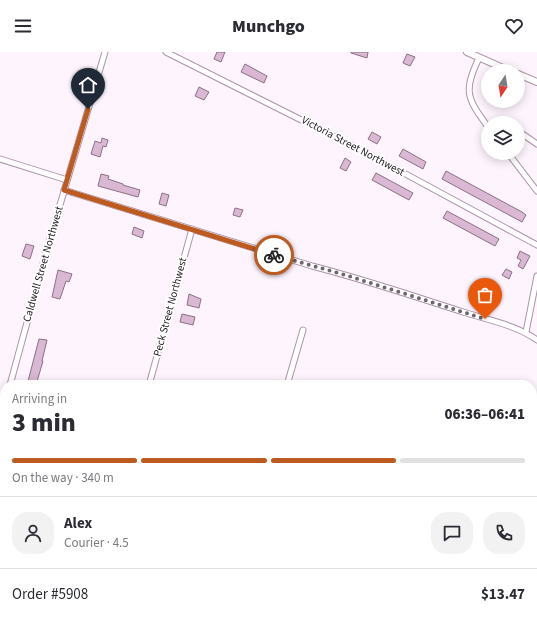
<!DOCTYPE html>
<meta charset="utf-8">
<style>
:root{--surface:#fff;--page:#f2f2f3;--text:#2b2b33;--muted:#7c7c81;--line:#e1e1e2;--accent:#bc5a20}
body{margin:0;font-family:"Source Sans 3",sans-serif;background:var(--page);color:var(--text);height:100vh;display:flex;flex-direction:column;font-size:15px;white-space:nowrap}
*{box-sizing:border-box;margin:0}
p{font-size:13px;color:var(--muted)}
.icon{flex:none;width:22px;height:22px;fill:none;stroke:currentColor;stroke-width:2;stroke-linecap:round;stroke-linejoin:round}
.map{position:relative;flex:1;overflow:hidden}
.drawer{position:absolute;left:0px;top:328px;width:537px;height:248px;display:flex;flex-direction:column;background:var(--surface);border-radius:16px 16px 0 0;box-shadow:0 2px 10px #0003}
.drawer>*{flex:none}
.needle{width:26px;rotate:192deg}
.buttons{position:absolute;left:481px;top:12px;display:grid;gap:8px}
.buttons a{display:grid;place-items:center;width:44px;height:44px;border-radius:50%;background:var(--surface);box-shadow:0 2px 10px #0003;font-size:20px}
.pin{position:absolute;display:grid;place-items:center;width:34px;height:34px;color:#fff;margin:-41px -17px;border-radius:50% 50% 50% 0;rotate:-45deg;box-shadow:0 0 4px #0007}
.pin .icon{rotate:45deg}
.courier{position:absolute;display:grid;place-items:center;width:40px;height:40px;margin:-20px;border:3px solid #bc5a20;border-radius:50%;background:#fff;color:#222;box-shadow:0 1px 5px #0007}
.head em{font-style:normal;font-weight:800}
.head div{display:flex;flex-direction:column-reverse}
.head{display:flex;align-items:center;justify-content:space-between;height:68px;padding:0 12px}
h1{font-size:26px;font-weight:800;line-height:30px}
.bar{display:grid;grid-template-columns:repeat(4,1fr);gap:6px 4px;align-content:center;height:48px;padding:0 12px}
.bar i{height:5px;border-radius:3px;background:var(--line)}
.bar .selected{background:var(--accent)}
.bar p{grid-column:span 4}
.line{display:flex;align-items:center;gap:10px;padding:0 12px;border-top:1px solid var(--line)}
.line div{flex:1}
.round{display:grid;place-items:center;flex:none;width:42px;height:42px;border-radius:16px;background:var(--page)}
header{display:flex;justify-content:space-between;align-items:center;height:52px;padding:0 12px;background:var(--surface);font-size:18px;font-weight:800}
.map>svg:first-child{display:block}
.building{fill:#dab7d3;stroke:#887284}
.lines{fill:none;stroke-linecap:round;stroke-linejoin:round}
.minor-casing{stroke:#ab94a8;stroke-width:7}
.tertiary-casing{stroke:#ab94a8;stroke-width:8}
.minor{stroke:#fff;stroke-width:5}
.tertiary{stroke:#fff;stroke-width:6}
.done{stroke:#6f666e;stroke-width:4;stroke-dasharray:0 7.2}
.route{stroke:#bc5a20;stroke-width:5}
.labels{text-anchor:middle;dominant-baseline:central;stroke-width:4;stroke-linejoin:round;paint-order:stroke}
.street-label{font-size:11px;fill:#221a21;stroke:#fff}
</style>
<header><svg class="icon" aria-label="menu" viewBox="0 0 24 24"><path d="M4 6h16M4 12h16M4 18h16"/></svg>Munchgo<svg class="icon" aria-label="heart" viewBox="0 0 24 24"><path d="M12 20l-8-8c-3-5 5-10 8-4 3-6 11-1 8 4z"/></svg></header>
<div class="map">
<svg width="537" height="576" viewBox="0 0 537 576">
<rect width="100%" height="100%" fill="#fef4fd"/>
<!-- building -->
<g class="building">
<path d="M217,0H225L221,10L214,7Z"/>
<path d="M351,0H368L367,6L351,1Z"/>
<path d="M407,2L415,5L410,14L403,11Z"/>
<path d="M245,12L267,24L264,31L241,20Z"/>
<path d="M199,35L209,40L204,48L195,44Z"/>
<path d="M372,80L381,85L377,92L368,87Z"/>
<path d="M102,86L108,88L106,95L103,94L100,105L91,102L95,89L101,91Z"/>
<path d="M403,97L426,110L423,117L399,104Z"/>
<path d="M345,106L351,110L346,119L340,116Z"/>
<path d="M446,119L522,160L526,163L522,170L442,127Z"/>
<path d="M376,121L413,141L409,148L372,128Z"/>
<path d="M101,122L109,124L108,127L123,132V133L140,138L138,145L98,134Z"/>
<path d="M162,141L169,143L166,154L159,152Z"/>
<path d="M235,156L243,158L240,165L233,163Z"/>
<path d="M447,159L499,187L495,194L443,166Z"/>
<path d="M134,175L144,179L142,186L132,182Z"/>
<path d="M26,192L34,194L30,207L22,204Z"/>
<path d="M520,199L530,204L523,217L518,214L521,208L517,206Z"/>
<path d="M506,217L512,220L509,227L502,223Z"/>
<path d="M58,218L72,222L69,230L66,229L60,247L52,245Z"/>
<path d="M189,242L201,247L199,256L187,253Z"/>
<path d="M182,262L195,265L193,273L180,270Z"/>
<path d="M39,287L47,288L42,309H43L36,333H27Z"/>
</g>
<g class="lines">
<defs>
<g id="minor">
<path d="M166,0L365,100L537,193"/>
<path d="M479,6C463,40 467,46 488,75"/>
<path d="M518,79L537,92"/>
<path d="M508,101L537,139"/>
<path d="M0,107L67,128"/>
<path d="M64,138L312,214C363,227 413,244 463,260C488,268 516,273 537,288"/>
<path d="M526,280L537,224"/>
<path d="M10,333L47,197L105,0"/>
<path d="M149,333L192,177"/>
<path d="M287,333L303,278"/>
<path d="M0,370L5,350"/>
<path d="M0,401L5,403"/>
<path d="M532,419L537,422"/>
<path d="M0,517L5,518"/>
<path d="M84,576L86,571"/>
<path d="M226,576L227,571"/>
<path d="M296,576L298,571"/>
<path d="M446,576L447,571"/>
<path d="M534,576L535,571"/>
</g>
<g id="tertiary">
<path d="M467,0L510,19"/>
<path d="M518,22L537,30"/>
</g>
</defs>
<!-- minor casing -->
<use href="#minor" class="minor-casing"/>
<!-- tertiary casing -->
<use href="#tertiary" class="tertiary-casing"/>
<!-- minor -->
<use href="#minor" class="minor"/>
<!-- tertiary -->
<use href="#tertiary" class="tertiary"/>
</g>
<g class="lines">
<!-- done -->
<path class="done" d="M274,203L342,222L485,267"/>
<!-- route -->
<path class="route" d="M88,57L64,138L274,203"/>
</g>
<g class="labels">
<!-- street labels -->
<g class="street-label">
<text transform="translate(353 94) rotate(28)">Victoria Street Northwest</text>
<text transform="translate(43 212) rotate(-74)">Caldwell Street Northwest</text>
<text transform="translate(170 255) rotate(-75)">Peck Street Northwest</text>
</g>
</g>
</svg>
<div class="buttons">
<a><svg class="needle" viewBox="-14 -14 28 28"><path d="M0-13l5 13h-10z" fill="#e53935"/><path d="M0 13l5-13h-10z" fill="#7c7c81"/></svg></a>
<a><svg class="icon" aria-label="layers" viewBox="0 0 24 24"><path d="M12 4l9 5-9 5-9-5zM3 14l9 5 9-5"/></svg></a>
</div>
<div class="pin" style="left:485px;top:267px;background:#ea580c"><svg class="icon" aria-label="bag" viewBox="0 0 24 24"><path d="M5 8h14l-1 12H6zM9 8a3 3 0 0 1 6 0"/></svg></div>
<div class="pin" style="left:88px;top:57px;background:#1f2937"><svg class="icon" aria-label="home" viewBox="0 0 24 24"><path d="M3 11l9-7 9 7M6 9v11h12V9"/></svg></div>
<div class="courier" style="left:274px;top:203px"><svg class="icon" aria-label="bike" viewBox="0 0 24 24"><circle cx="6" cy="16" r="4"/><circle cx="18" cy="16" r="4"/><path d="M6 16l4-8h5l3 8M10 8l3 8H6M13 5h3"/></svg></div>
<section class="drawer">
<div class="head"><div><h1>3 min</h1><p>Arriving in</p></div><em>06:36–06:41</em></div>
<div class="bar"><i class="selected"></i><i class="selected"></i><i class="selected"></i><i></i><p>On the way · 340 m</p></div>
<div class="line" style="height:72px"><a class="round"><svg class="icon" aria-label="person" viewBox="0 0 24 24"><circle cx="12" cy="8" r="4"/><path d="M4 21q1-7 8-7t8 7"/></svg></a><div><b>Alex</b><p>Courier · 4.5</p></div><a class="round"><svg class="icon" aria-label="chat" viewBox="0 0 24 24"><path d="M4 5h16v11H9l-5 4z"/></svg></a><a class="round"><svg class="icon" aria-label="phone" viewBox="0 0 24 24"><path d="M5 4h4l2 5-3 2q2 4 5 5l2-3 5 2v4C11 20 4 13 5 4z"/></svg></a></div>
<div class="line" style="height:52px"><div>Order #5908</div><b>$13.47</b></div>
</section>
</div>
